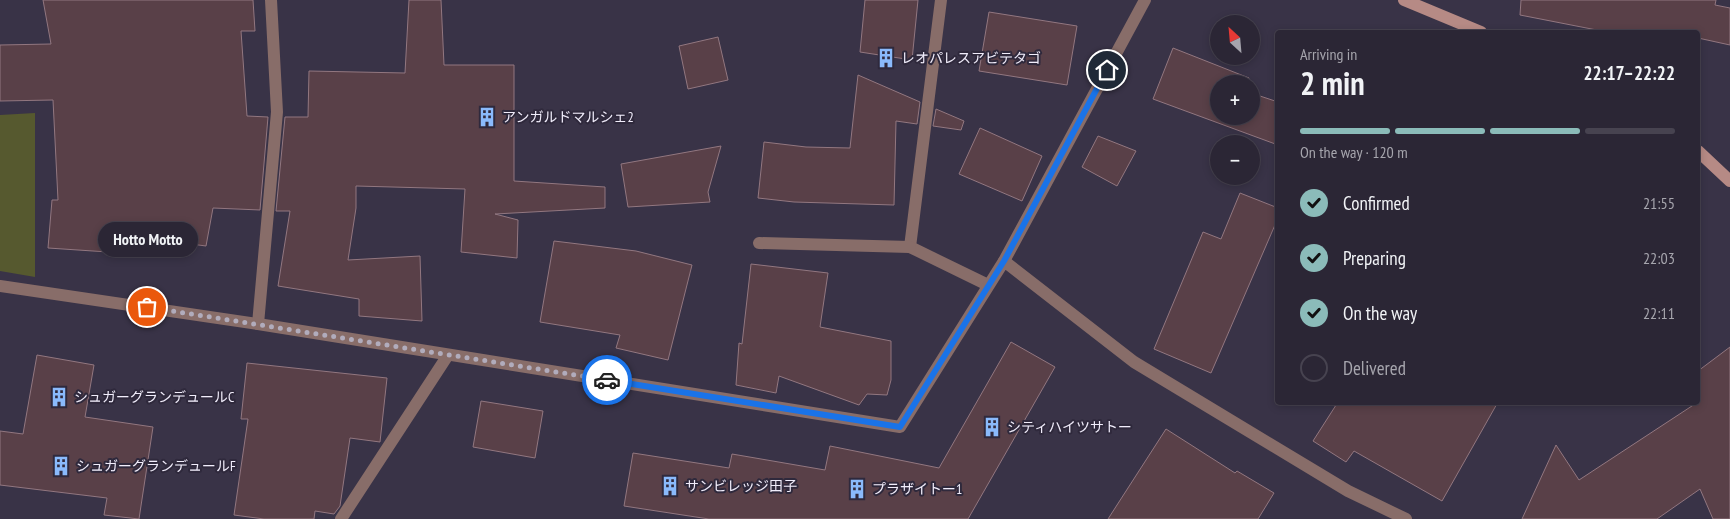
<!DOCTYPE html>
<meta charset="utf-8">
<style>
:root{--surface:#2b2635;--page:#373241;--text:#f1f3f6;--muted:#a6a5ad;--line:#474350;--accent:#8bbbb9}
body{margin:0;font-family:"PT Sans Narrow","Noto Sans JP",sans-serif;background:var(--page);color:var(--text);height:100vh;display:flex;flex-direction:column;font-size:19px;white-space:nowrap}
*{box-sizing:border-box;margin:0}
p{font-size:16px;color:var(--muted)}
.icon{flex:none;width:28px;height:28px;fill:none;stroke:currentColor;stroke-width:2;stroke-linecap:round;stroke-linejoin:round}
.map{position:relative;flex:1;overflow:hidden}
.panel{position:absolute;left:1275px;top:30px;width:425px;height:375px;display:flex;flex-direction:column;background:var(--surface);border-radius:5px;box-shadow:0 2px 8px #0003,0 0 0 1px var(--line)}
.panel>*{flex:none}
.needle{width:32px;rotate:334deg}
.buttons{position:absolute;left:1210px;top:15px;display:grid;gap:10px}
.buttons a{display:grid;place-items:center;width:50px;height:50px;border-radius:50%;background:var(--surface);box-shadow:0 2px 8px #0003,0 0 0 1px var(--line);font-size:25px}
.pin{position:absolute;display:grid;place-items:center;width:42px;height:42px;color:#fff;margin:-21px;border:2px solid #fff;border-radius:50%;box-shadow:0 1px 5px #0007}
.courier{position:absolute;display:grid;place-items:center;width:50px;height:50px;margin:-25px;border:4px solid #1a73e8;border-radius:50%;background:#fff;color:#222;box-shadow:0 1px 6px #0007}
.bubble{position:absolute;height:35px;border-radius:18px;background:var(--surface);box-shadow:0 2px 8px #0003,0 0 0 1px var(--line);font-size:16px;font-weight:600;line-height:35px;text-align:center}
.headline em{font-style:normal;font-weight:600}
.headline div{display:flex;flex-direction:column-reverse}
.headline{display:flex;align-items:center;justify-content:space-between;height:85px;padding:0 25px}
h1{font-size:32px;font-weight:600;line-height:38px}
.bar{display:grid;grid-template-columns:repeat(4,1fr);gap:8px 5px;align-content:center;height:60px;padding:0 25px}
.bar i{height:6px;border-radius:4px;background:var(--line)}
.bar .active{background:var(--accent)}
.bar p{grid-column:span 4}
ol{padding:0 25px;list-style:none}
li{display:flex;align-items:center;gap:15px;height:55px}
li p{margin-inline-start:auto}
li .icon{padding:5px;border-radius:50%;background:var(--accent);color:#111;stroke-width:4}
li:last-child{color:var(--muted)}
li i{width:28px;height:28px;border:2px solid var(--line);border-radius:50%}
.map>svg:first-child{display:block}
.green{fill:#56592f}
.building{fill:#594048;stroke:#927780}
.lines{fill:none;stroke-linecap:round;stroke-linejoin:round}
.street{stroke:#886d69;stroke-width:12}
.secondary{stroke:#b68a85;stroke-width:12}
.done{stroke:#b1acbc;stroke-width:5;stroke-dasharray:0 9}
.route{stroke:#1a73e8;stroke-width:6}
.labels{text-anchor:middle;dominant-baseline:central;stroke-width:4;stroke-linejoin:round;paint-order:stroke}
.poi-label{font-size:14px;fill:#f1edfb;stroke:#2f293c;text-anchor:start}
</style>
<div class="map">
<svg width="1730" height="519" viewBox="0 0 1730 519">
<rect width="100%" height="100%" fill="#393347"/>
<!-- green -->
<path class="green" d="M35,113V277L0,271V115Z"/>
<!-- building -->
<g class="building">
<path d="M43,0H253L255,31H241L247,116L268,117L260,210L213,208L206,246L124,235L123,253L48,248L52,200H58L53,100L0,101V45L51,44Z"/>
<path d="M409,0H441L444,65H514V181L605,187V208L495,214L518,220L517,258L461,252L465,189L356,186V208L348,260L420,256L422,321L359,316V299L278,286L290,211H276L285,117H308L309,71L405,73Z"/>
<path d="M865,0H918L912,60L860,52Z"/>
<path d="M1521,0H1716L1715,5L1730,8V45L1698,38V32H1607L1520,15Z"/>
<path d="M989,12L1077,26L1067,85L979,71Z"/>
<path d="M718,37L728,80L688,89L679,46Z"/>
<path d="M1173,48L1249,78L1247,84H1219V116H1251V93L1278,102V145L1153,99Z"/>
<path d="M858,75L920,102L917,124L896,121L894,205L794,202L758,198L764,142L806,147L850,148Z"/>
<path d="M936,109L964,121L961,130L933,126Z"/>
<path d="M980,128L1042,156L1022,201L959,174Z"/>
<path d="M1098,136L1136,151L1117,186L1082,167Z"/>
<path d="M721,146L708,192L710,202L628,207L621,164Z"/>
<path d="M1240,193L1278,208V218L1211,373L1154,349L1203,232L1221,239Z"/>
<path d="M554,241L636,251L692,265L668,360L616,348L620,335L540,322Z"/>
<path d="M751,264L828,273L820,327L891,341V380L887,395L867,394L859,405L779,376L776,393L736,385L739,343L742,344Z"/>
<path d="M1011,342L1055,367L968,519H709L624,506L633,453L729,468L732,454L825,470L830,446L939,468Z"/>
<path d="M1730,347V519H1713L1700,489L1657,519H1522L1556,445L1579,480L1698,402V371Z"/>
<path d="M37,355L94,365L85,417L153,427L139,519L104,515L107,498L0,485V431L23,434Z"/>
<path d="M247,363L387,378L380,442L350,438L340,506L334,514L315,511L314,519H264L234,515L248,419H241Z"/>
<path d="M481,401L543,411L535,458L473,447Z"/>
<path d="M1338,402H1498L1442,501L1354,451L1346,462L1313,441Z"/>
<path d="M1166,429L1235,473L1237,471L1274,493L1258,519H1108Z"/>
</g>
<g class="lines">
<!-- street -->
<g class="street">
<path d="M941,0L910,247L988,285"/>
<path d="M759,243L910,247"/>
<path d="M1004,261L1145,0"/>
<path d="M0,286L258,324L900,427L1004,261L1134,362L1348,491L1406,519"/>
<path d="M258,324L277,112L271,0"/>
<path d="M341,519L448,355"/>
</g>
<!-- secondary -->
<g class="secondary">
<path d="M1404,0L1481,32"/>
<path d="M1698,151L1730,181"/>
</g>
</g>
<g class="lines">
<!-- done -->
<path class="done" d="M147,307L607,380"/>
<!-- route -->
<path class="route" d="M607,380L900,427L1004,261L1107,70"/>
</g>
<!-- icons -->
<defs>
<symbol id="building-bare" viewBox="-9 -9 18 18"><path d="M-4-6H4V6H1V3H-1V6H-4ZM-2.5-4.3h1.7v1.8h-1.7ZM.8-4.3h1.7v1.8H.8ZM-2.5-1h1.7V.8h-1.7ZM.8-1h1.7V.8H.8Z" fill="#8abafc" stroke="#2f293c" stroke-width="2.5" paint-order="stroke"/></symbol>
</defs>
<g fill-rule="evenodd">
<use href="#building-bare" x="872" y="44" width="28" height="28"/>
<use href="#building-bare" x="473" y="103" width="28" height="28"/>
<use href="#building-bare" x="45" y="383" width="28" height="28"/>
<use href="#building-bare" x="978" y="413" width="28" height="28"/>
<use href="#building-bare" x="47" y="452" width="28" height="28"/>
<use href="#building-bare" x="656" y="472" width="28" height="28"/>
<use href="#building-bare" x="843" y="475" width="28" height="28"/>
</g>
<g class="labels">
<!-- poi labels -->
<g class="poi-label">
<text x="901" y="58">レオパレスアビテタゴ</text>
<text x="502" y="117">アンガルドマルシェ2</text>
<text x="74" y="397">シュガーグランデュールC</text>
<text x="1007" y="427">シティハイツサトー</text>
<text x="76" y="466">シュガーグランデュールF</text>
<text x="685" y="486">サンビレッジ田子</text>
<text x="872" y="489">プラザイトー1</text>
</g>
</g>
</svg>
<div class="buttons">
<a><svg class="needle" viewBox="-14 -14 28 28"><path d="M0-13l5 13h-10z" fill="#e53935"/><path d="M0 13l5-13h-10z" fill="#a6a5ad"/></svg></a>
<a>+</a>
<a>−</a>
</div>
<div class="pin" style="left:147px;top:307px;background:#ea580c"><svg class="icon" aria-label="bag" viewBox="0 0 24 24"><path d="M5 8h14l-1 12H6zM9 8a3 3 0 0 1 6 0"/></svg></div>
<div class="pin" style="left:1107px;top:70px;background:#1f2937"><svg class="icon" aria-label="home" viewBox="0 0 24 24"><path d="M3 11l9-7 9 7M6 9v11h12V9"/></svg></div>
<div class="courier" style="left:607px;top:380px"><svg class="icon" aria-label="car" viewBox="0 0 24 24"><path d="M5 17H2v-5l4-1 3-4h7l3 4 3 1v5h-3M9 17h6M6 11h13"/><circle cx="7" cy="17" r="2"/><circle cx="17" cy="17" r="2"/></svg></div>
<div class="bubble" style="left:98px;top:222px;width:100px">Hotto Motto</div>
<section class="panel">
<div class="headline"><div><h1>2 min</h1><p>Arriving in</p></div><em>22:17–22:22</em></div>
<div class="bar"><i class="active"></i><i class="active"></i><i class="active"></i><i></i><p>On the way · 120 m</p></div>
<ol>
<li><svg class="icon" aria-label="check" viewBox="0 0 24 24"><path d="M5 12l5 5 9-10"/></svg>Confirmed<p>21:55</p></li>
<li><svg class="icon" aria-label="check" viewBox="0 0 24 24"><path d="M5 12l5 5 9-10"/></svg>Preparing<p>22:03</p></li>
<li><svg class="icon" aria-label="check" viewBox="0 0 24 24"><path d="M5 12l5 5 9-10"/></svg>On the way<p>22:11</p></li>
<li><i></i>Delivered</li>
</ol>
</section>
</div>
